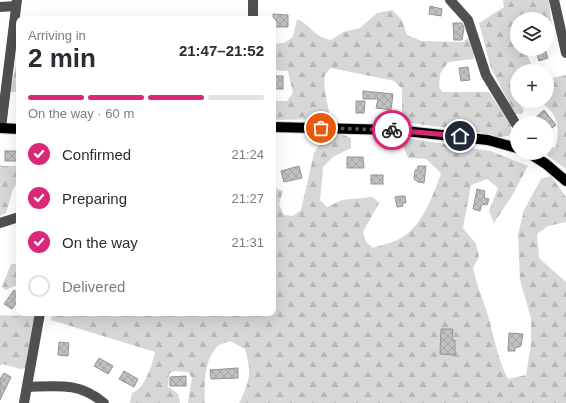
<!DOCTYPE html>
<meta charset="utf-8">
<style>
:root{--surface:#fff;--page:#f2f2f3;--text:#2b2b33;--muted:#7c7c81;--line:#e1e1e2;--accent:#db2777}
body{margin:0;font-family:Arial,sans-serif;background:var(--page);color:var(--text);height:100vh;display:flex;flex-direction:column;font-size:15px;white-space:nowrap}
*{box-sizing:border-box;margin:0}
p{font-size:13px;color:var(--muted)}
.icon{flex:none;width:22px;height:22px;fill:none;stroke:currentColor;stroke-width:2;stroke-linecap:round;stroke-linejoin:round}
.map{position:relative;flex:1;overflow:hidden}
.drawer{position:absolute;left:16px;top:16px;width:260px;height:300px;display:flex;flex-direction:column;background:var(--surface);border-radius:8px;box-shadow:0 4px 16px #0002}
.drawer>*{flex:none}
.fabs{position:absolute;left:510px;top:12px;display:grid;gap:8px}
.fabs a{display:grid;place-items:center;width:44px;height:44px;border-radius:50%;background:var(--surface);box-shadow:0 4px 16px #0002;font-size:20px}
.pin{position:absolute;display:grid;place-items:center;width:34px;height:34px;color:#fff;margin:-17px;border:2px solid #fff;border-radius:50%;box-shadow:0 1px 4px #0007}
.courier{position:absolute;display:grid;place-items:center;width:40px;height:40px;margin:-20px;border:3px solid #db2777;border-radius:50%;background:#fff;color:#222;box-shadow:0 1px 5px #0007}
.head em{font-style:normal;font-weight:800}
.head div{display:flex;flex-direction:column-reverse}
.head{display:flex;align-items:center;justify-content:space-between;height:68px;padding:0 12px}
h1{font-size:26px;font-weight:800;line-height:30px}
.bar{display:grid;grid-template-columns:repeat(4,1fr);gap:6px 4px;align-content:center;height:48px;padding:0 12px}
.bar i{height:5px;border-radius:3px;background:var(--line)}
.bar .active{background:var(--accent)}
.bar p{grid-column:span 4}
ol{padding:0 12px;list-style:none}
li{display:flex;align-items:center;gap:12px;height:44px}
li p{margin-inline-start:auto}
li .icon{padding:4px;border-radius:50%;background:var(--accent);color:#fff;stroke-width:4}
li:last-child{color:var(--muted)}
li i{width:22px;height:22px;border:2px solid var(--line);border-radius:50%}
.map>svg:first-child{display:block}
.forest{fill:url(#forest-firs)}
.building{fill:url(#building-cross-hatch);stroke:#949494}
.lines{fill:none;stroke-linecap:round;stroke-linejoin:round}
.major-casing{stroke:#dbdbdb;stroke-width:12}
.minor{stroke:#505050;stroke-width:10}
.major{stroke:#000;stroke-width:10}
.done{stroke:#595959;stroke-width:4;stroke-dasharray:0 7.2}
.route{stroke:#db2777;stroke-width:5}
</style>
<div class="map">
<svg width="566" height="403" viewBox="0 0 566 403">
<defs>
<pattern id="forest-firs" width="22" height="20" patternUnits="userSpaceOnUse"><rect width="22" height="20" fill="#d7d7d7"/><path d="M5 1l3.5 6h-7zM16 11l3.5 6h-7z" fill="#b7b7b7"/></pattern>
<pattern id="building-cross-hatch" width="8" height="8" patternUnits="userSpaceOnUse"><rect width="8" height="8" fill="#c0c0c0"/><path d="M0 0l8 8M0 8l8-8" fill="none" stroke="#a3a3a3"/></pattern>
</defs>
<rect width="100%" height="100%" fill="#fff"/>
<!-- forest -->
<g class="forest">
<path d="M503,0H549L552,29L547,33V19H517V49H525L534,71H517V88H514L513,96L524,110L521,114H515L491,68L479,23L504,7Z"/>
<path d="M392,10L402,20L407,35L422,41L463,42L469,37L473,46L474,59L448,62L440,74L439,87L442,92H489L510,124L512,132L508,136L499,137L477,132L403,122L402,118V89L394,81L331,68C329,70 326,73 325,75C322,85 329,108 330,119L273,120V101H287L293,93L288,71L273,70V44L284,43L293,37L297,19C313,26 312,36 331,40L343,32L360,28L377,13Z"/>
<path d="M19,55V92H10L18,56Z"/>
<path d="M565,75L566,76V169L544,153H547V149L556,147C560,125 559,116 540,101H547V79Z"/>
<path d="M341,134L351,138V148L333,157L323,167L320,200L327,207L342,200L373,197L379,203L363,232L366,242L373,248C382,245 395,242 403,237C422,225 434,194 441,173L426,159L408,158L400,137L491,151L528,166L513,194L494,223L489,211L498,188L487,179L471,185L463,228L476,244L479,257L473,268C476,283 482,297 487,312C494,335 497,358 508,379L526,375L531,344V318L520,280L518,235L524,210L541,179L551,176L566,197V222L548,226L537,234L539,258L566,282V403H239C250,381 252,373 245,349L230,341C226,343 218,344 216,348C204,361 204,386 205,403H188L192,378L188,372L174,371L169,374L168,387L178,394L180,403H130L132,393C145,389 152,365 155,352L51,320L52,313H273V187L283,191L279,204L284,215L293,216L301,210L314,153L324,137Z"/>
<path d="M0,164L2,166H19V181L13,189L6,213L0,216Z"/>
<path d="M11,264H19V287L14,286L6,290L2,287Z"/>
<path d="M21,313H36L26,368L20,369L3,364L0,366V315L18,316Z"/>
</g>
<!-- building -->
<g class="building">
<path d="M430,6L442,9L441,16L429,14Z"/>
<path d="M273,14L288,15V27H274Z"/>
<path d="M453,23H462L464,28L462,40H454Z"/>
<path d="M535,49H545L548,58L539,61Z"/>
<path d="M468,67L470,80L461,81L459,68Z"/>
<rect x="273" y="76" width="10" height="13"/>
<path d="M363,91L393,94L391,110L376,108L378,99H363Z"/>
<path d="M356,101H365L364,113H356Z"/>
<path d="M544,110L556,125L547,132V123H540L536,117Z"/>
<rect x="5" y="151" width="14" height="10"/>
<path d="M347,157H363L364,168H347Z"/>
<path d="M299,166L302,178L284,182L281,171Z"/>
<path d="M418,166H426L424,183L418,182L414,179L415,170H417Z"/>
<rect x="371" y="175" width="12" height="9"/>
<path d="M477,189L485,191L484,198L489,199L487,205L482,204L480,211L473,209Z"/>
<path d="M400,196H405L406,203H402L403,206L397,207L395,197Z"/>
<path d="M14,290L19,294V299L12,309L4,304Z"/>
<path d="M441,329H453L452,340H455V355L440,354Z"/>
<path d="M509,333L523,334L521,346L515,348V351H508Z"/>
<path d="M59,342L69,343L68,356L58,355Z"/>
<path d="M99,358L113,366L108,374L94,366Z"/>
<path d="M238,368V378L211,379L210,370Z"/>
<path d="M124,371L138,379L134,387L119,379Z"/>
<path d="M4,373L11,377L0,400V379Z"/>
<path d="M186,376V386H170V377Z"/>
</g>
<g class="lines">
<defs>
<g id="major">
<path d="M273,127L396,130L488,140L517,148"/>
<path d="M0,128L19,129"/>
<path d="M529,153L546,164L566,181"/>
</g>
</defs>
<!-- major casing -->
<use href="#major" class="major-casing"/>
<!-- minor -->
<g class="minor">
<path d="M253,0V19"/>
<path d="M450,0L468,20L486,75L517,126"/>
<path d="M554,0L566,53"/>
<path d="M0,7L16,6"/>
<path d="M1,128L17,0"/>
<path d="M0,223L19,217"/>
<path d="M27,387C58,386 79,382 104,403"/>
<path d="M24,403L40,313"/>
</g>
<!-- major -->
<use href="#major" class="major"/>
</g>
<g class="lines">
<!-- done -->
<path class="done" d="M321,128L392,130"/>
<!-- route -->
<path class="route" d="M392,130L460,136"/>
</g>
</svg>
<div class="fabs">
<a><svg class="icon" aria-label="layers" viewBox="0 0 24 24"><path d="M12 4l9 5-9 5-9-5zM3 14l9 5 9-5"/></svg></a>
<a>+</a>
<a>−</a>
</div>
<div class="pin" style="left:321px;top:128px;background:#ea580c"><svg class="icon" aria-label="bag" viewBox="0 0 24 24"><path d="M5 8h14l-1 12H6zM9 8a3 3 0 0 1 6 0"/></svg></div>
<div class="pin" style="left:460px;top:136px;background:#1f2937"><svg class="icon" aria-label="home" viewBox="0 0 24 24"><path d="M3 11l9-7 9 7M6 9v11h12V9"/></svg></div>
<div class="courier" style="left:392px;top:130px"><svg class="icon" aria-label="bike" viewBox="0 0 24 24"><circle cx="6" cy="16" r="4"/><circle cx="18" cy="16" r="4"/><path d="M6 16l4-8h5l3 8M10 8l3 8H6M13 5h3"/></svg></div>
<section class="drawer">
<div class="head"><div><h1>2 min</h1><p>Arriving in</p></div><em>21:47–21:52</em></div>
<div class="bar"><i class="active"></i><i class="active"></i><i class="active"></i><i></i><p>On the way · 60 m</p></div>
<ol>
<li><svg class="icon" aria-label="check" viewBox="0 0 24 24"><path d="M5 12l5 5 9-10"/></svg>Confirmed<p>21:24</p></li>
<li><svg class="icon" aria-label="check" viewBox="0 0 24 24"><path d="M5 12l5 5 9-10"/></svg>Preparing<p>21:27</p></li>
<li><svg class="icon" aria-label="check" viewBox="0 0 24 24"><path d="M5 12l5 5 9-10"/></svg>On the way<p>21:31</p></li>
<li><i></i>Delivered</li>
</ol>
</section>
</div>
